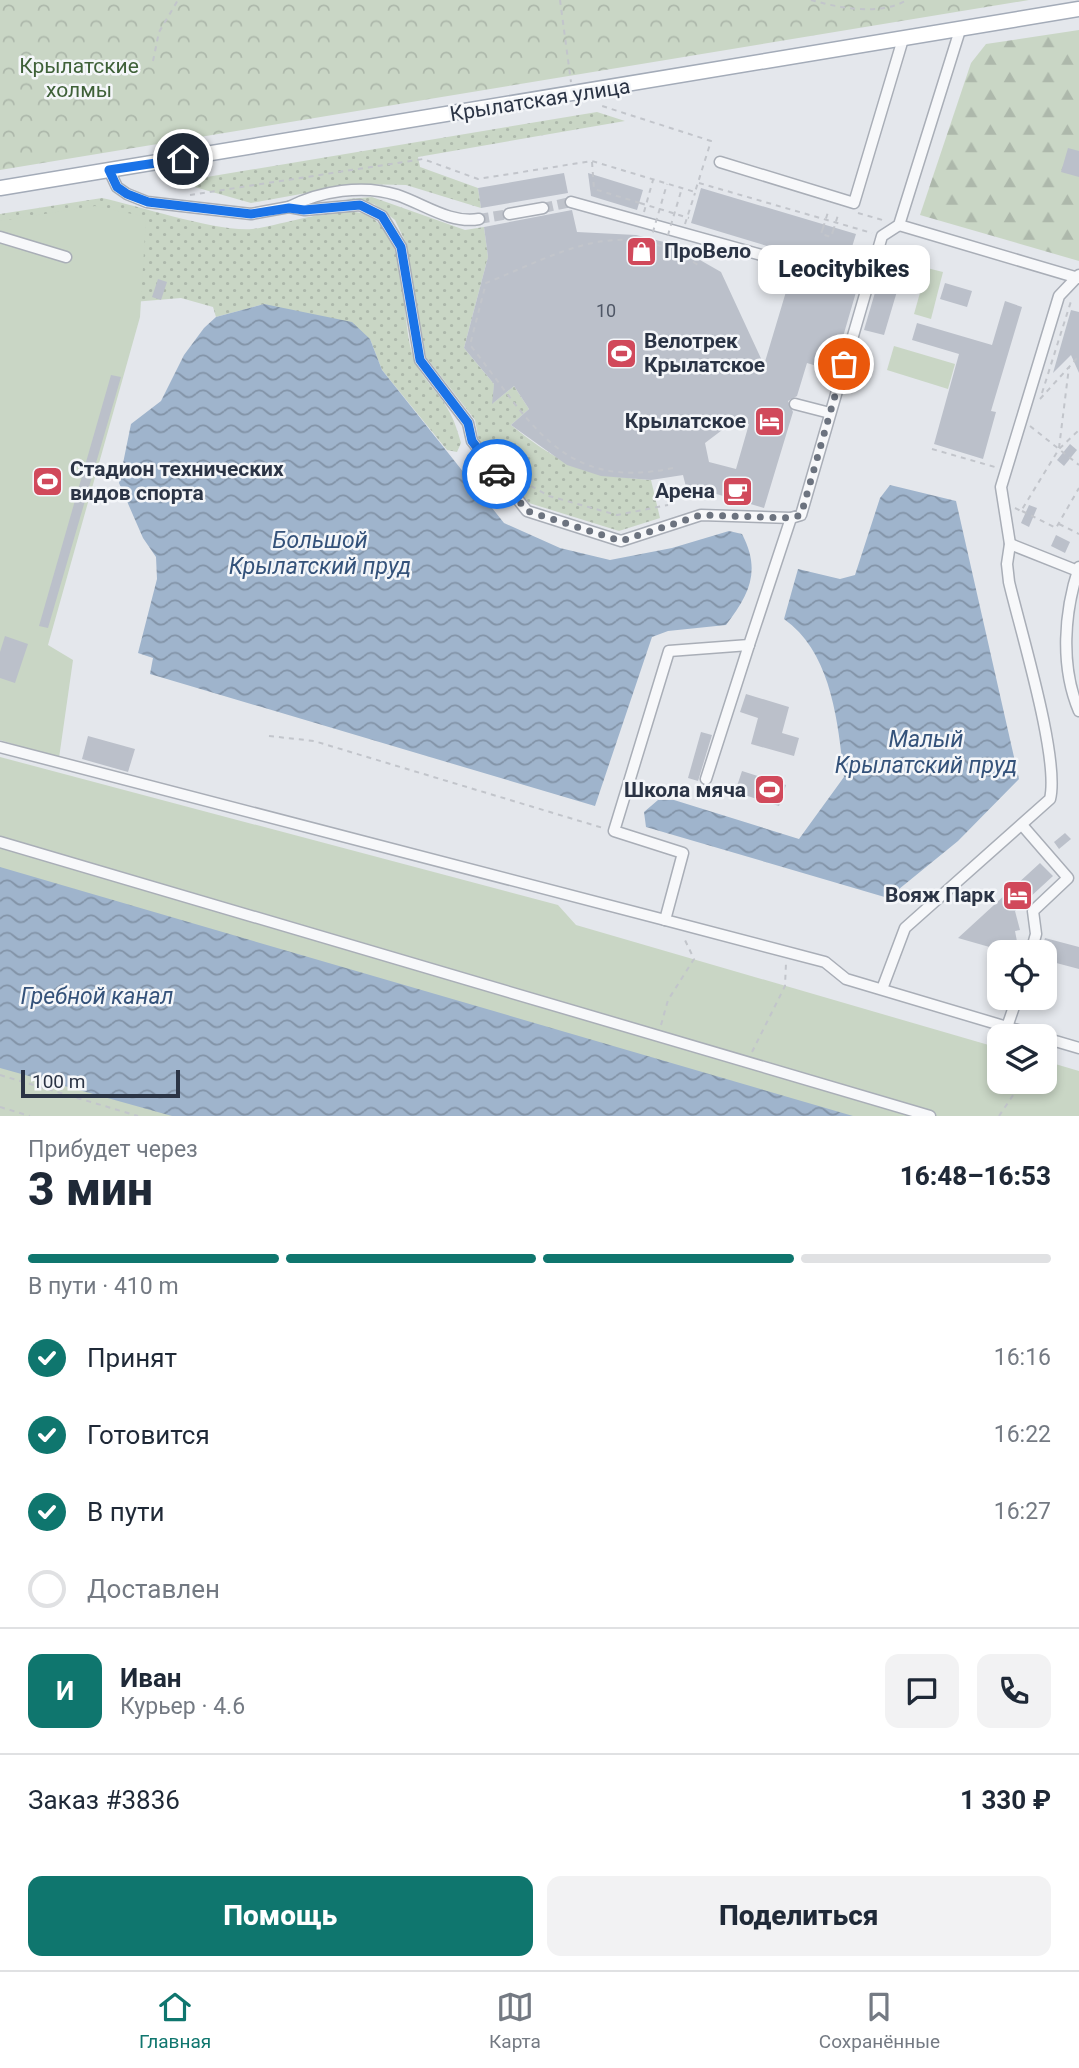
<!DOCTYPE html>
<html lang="ru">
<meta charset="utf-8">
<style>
:root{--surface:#fff;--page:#f2f2f3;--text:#1f2937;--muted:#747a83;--line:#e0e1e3;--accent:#0f766e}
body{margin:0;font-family:Roboto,sans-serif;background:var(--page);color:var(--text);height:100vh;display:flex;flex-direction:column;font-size:26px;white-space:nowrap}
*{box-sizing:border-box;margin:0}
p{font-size:23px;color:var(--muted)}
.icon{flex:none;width:38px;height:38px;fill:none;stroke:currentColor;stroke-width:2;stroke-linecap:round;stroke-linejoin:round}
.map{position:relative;height:1116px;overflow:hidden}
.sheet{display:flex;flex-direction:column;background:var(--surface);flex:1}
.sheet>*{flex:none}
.fabs{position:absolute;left:987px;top:940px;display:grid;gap:14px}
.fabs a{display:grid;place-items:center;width:70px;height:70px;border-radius:14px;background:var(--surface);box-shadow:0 4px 10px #0003;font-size:35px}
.scale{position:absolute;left:21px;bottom:18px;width:159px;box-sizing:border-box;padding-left:7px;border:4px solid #2b3445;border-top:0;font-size:19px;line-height:24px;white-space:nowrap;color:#2b3445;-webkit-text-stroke:5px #f4f6f9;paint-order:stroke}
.pin{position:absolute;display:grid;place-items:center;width:60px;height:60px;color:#fff;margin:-30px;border:4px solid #fff;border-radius:50%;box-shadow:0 2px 7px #0007}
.courier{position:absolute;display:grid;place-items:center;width:70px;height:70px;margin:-35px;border:5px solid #1a73e8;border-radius:50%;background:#fff;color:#222;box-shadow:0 2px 9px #0007}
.bubble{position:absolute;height:49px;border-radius:14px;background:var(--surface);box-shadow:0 4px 10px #0003;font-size:23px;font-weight:800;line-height:49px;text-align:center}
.headline em{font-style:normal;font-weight:800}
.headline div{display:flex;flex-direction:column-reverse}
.headline{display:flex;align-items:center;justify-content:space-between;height:119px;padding:0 28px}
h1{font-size:46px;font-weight:800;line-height:52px}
.bar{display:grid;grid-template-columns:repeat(4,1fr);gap:10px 7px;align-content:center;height:84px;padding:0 28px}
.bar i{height:9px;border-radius:5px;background:var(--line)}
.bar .active{background:var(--accent)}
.bar p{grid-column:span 4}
.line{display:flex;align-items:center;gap:18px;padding:0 28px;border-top:2px solid var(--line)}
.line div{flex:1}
.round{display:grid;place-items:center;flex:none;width:74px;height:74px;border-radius:14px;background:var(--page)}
ol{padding:0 28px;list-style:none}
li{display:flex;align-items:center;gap:21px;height:77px}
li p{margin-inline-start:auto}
li .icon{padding:7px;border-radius:50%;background:var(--accent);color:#fff;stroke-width:4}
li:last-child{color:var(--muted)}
li i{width:38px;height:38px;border:4px solid var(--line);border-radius:50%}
.cta{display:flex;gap:14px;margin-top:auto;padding:14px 28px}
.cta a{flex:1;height:80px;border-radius:14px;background:var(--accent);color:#fff;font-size:28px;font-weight:800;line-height:80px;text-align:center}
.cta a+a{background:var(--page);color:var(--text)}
.tabs{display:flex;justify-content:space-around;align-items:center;height:98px;border-top:2px solid var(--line);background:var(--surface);font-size:19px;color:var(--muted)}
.tabs a{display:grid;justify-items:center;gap:4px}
.tabs .active{color:var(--accent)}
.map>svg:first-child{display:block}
.grass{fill:url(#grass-dots)}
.forest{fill:url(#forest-firs)}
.park{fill:url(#park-crowns)}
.pitch{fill:#c9d6c5}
.water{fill:url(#water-waves)}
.building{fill:#bbc0ca;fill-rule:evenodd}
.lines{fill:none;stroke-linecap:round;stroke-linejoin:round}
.minor-tunnel{stroke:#bfc3cb;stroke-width:10;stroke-dasharray:10 5;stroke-linecap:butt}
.minor-casing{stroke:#a9aeb7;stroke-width:13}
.major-casing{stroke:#a3abb8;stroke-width:17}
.path{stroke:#c2c5cb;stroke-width:2;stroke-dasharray:5 5;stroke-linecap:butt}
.minor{stroke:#f7f8fa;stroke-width:10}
.major{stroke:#fff;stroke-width:14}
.path-bridge{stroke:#c2c5cb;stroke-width:2;stroke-dasharray:5 5;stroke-linecap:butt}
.done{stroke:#6c737f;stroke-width:7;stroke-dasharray:0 12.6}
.route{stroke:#1a73e8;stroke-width:9}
.labels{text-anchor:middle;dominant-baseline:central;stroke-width:5;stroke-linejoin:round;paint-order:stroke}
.number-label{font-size:18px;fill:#4f5766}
.park-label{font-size:21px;fill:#3f6138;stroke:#f4f6f9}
.street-label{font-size:21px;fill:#2b3445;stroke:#f4f6f9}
.poi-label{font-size:21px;font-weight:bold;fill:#2b3445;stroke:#f4f6f9;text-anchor:end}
.water-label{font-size:23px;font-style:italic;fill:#34527a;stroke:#f4f6f9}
</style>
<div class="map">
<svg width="1079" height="1116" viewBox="0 0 1079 1116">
<defs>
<pattern id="grass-dots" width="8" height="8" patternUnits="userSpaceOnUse" patternTransform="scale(1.75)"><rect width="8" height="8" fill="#c9d6c5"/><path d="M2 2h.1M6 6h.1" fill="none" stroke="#adb8ab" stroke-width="1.8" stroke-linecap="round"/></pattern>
<pattern id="forest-firs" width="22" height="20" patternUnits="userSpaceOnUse" patternTransform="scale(1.75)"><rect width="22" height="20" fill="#c9d6c5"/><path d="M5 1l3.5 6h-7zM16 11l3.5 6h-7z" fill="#adb8ab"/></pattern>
<pattern id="park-crowns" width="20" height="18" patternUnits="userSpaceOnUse" patternTransform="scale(1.75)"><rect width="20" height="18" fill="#c9d6c5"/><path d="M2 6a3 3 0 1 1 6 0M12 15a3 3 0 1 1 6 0" fill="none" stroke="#adb8ab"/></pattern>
<pattern id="water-waves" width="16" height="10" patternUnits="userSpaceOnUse" patternTransform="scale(1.75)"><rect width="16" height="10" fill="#9fb4cc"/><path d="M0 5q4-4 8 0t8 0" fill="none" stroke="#8293a7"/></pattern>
</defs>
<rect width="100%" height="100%" fill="#e4e7ec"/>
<!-- grass -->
<g class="grass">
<path d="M597,112L625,121L418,157L420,167L478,188L481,208L406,185L356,184L251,203L177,182Z"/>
<path d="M372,197L465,230L484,227L488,257L464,348L494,384L493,403L514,386L529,409L511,425C563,467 586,475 651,480L660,518L619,531L529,503L479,442L475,420L426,357L406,243L395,220L374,204L346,199Z"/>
<path d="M102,198C139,206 217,232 252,229C280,226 349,201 371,217C412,246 399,313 413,356C420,378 440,392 450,413C455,422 458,433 461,443L457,452L447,450L382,370L370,339L264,304L216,317L213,307L181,298L133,302L0,270V214Z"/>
</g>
<!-- forest -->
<path class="forest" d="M1079,30V261L920,215L971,63L986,44Z"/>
<!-- park -->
<path class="park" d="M0,0H1029L0,170Z"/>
<!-- pitch -->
<g class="pitch">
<path d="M95,206L146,217L140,317L48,645L73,660L59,758L0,740V221Z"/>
<path d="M927,268L943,272L931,319L914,314Z"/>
<path d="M894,346L955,364L948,389L887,370Z"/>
<path d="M0,757L558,905L576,925L999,1048V1082H1045V1061L1079,1071V1116H0Z"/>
</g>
<!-- water -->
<g class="water">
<path d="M264,304L352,322L370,339L382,370L504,523L560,548L610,560L672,548L729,531L742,534C761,570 750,594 726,625L668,631L652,637L595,806L150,674L153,658L138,653L157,579L156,557L143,538L119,483L131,424L161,401L184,355L204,328L216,317Z"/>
<path d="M890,485L956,501L1019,779L958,841L888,898L646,827L644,812L658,800H674L799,839L844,777C838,723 832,653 784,619L798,569L840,579L855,575L880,498Z"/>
<path d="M0,867L853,1116H172L0,1068Z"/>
</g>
<!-- building -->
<g class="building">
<path d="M1068,148L1079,151V177L1061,172Z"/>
<path d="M564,173L568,193L481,208L478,188Z"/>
<path d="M588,173L643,190L637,210L591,196Z"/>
<path d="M701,188L856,234L852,247L868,251L833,371L807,363L797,396L788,401L793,412L764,508L696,488L687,491L683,475L651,480L601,476L567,465L511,425L529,409L514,386L492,404L494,384L464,348L488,257L484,227L572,210L577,232L636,235L672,244L721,272L764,365L797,255L691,223ZM734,421L749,424L736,469L709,462L705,443Z"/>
<path d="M886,255L906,261L884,335L864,330Z"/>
<path d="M158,279L167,282L161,300L152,297Z"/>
<path d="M945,283L972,291L967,307L940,299Z"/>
<path d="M1005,301L1022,307L991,411L996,412L983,459L934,444L959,354L912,340L917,323L992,345Z"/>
<path d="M1071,310L1079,312V373L1071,355L1053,373Z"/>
<path d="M111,375L121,377L48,628L39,626Z"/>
<path d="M1070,444L1077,450L1064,466L1057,460Z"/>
<path d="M1029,505L1037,508L1029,527L1021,523Z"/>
<path d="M1056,535L1070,542L1065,553L1051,546Z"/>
<path d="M5,636L28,644L15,683L0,678V652Z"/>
<path d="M746,694L789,707L782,733L799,738L794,756L751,744L758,718L740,712Z"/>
<path d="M701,732L712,735L698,781L688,778Z"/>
<path d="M88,736L135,749L128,772L82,759Z"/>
<path d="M742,771L786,785L779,806L735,792Z"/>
<path d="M1065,833L1071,839L1059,849L1054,842Z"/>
<path d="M1040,863L1053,876L1015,911L1020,930L1015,931L1019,952H1007L958,938Z"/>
<path d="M1045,938L1079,947V969L1045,960V952H1041Z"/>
</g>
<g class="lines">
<!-- minor-tunnel -->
<g class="minor-tunnel">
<path d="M543,208L571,202"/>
<path d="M479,219L509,214"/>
</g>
<defs>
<g id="minor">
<path d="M720,162L854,203L903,39"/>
<path d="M109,170L117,187L127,194L147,202L251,214L289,207L305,210L360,205L382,216L401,247L420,360L468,423L472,441L527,511L621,541L701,515L791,518L801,515L882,236L899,225L960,30"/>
<path d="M571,202L783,261"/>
<path d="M289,207C320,191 363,184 397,195C424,204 450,224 479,219"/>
<path d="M509,214L543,208"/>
<path d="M899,225L1078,278"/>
<path d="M0,237L66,257"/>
<path d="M795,404L830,413"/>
<path d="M791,518L749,645L669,651L614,831L683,853L665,920L825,962L846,979L1007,1027L1017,998"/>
<path d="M1010,544L1078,571"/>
<path d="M1079,567C1064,612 1060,666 1079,711"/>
<path d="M0,747L665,920"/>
<path d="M706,779L749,645"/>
<path d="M1022,825L1068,878L1033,911L1036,934L1031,952"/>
<path d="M0,842L930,1116"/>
<path d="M882,989L905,928L1050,799C1060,759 1020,629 1009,582L1007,564L1010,544L1001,487L1059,296L1079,275"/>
<path d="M1007,1027L1038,1036"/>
<path d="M1045,1038L1079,1048"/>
</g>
<path id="major" d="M0,188L1079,9"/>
</defs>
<!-- minor casing -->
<use href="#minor" class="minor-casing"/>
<!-- major casing -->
<use href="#major" class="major-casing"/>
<!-- path -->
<g class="path">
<path d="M560,0L571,82"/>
<path d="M811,0C839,8 880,16 907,0"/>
<path d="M153,61L159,32L178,0"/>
<path d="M592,162L594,189L640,203"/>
<path d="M699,183L872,233"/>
<path d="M190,195L423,159L478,179L592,161L695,192L711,141L599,105"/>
<path d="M644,212L653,180"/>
<path d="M858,213L886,221"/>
<path d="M685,224L695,193"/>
<path d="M823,228L821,234L831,237L833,231"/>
<path d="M1042,393L1072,298"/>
<path d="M1040,399L1079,356"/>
<path d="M1030,426L1079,465"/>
<path d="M1059,448L1069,367"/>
<path d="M932,449L995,467"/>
<path d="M495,452L522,481L549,496L617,515L668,505"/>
<path d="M673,468C561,492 530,420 470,345L486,283C561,253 622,213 698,265"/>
<path d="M1015,508L1021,511L1059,449L1079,430"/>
<path d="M1022,511L1056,528L1079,488"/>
<path d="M1059,524L1079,534"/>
<path d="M269,736L314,741L603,828"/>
<path d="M661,1025L668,1000L694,959L683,936"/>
<path d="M752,1052L785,986L786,963"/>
<path d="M0,1075L138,1116"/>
<path d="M0,1107L30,1116"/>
<path d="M999,1116L1022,1082"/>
</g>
<!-- minor -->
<use href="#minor" class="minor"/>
<!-- major -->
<use href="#major" class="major"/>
<!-- path-bridge -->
<g class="path-bridge">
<path d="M640,203L689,218"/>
<path d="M823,228L828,212"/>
<path d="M833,231L838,215"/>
<path d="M650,242L667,184"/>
<path d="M665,245L682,188"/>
</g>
</g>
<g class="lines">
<!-- done -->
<path class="done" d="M497,474L527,511L621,541L701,515L791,518L801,515L844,364"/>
<!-- route -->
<path class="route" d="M183,159L109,170L117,187L127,194L148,202L251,214L289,208L304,210L360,205L382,216L401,247L420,360L468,423L472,441L497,474"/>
</g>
<!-- icons -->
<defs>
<symbol id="shop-square" viewBox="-11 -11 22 22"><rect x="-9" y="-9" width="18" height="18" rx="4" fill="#d1495b" stroke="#f4f6f9"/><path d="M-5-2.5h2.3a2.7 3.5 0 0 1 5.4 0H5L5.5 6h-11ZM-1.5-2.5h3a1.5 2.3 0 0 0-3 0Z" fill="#fff"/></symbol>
<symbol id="stadium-square" viewBox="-11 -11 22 22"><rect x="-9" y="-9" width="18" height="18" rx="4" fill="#d1495b" stroke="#f4f6f9"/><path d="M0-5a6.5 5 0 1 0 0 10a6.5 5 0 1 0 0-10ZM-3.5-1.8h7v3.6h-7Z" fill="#fff"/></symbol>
<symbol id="hotel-square" viewBox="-11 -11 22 22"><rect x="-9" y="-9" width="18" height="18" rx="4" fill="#d1495b" stroke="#f4f6f9"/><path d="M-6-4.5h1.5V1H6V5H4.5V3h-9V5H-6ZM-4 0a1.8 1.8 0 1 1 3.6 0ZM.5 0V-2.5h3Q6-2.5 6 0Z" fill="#fff"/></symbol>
<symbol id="cafe-square" viewBox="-11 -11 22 22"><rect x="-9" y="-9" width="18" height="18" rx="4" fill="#d1495b" stroke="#f4f6f9"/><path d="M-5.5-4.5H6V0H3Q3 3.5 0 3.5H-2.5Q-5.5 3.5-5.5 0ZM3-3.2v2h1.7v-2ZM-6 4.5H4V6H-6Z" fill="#fff"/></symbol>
</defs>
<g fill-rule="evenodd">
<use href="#shop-square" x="624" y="234" width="35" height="35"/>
<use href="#stadium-square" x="604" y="336" width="35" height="35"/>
<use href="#hotel-square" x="752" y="404" width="35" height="35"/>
<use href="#stadium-square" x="30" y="464" width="35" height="35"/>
<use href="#cafe-square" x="720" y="474" width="35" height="35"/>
<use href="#stadium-square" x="752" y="772" width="35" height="35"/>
<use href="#hotel-square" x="1000" y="878" width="35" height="35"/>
</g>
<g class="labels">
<!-- number labels -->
<g class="number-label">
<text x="606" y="310">10</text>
</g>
<!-- park labels -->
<g class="park-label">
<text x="79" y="66">Крылатские<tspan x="79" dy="24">холмы</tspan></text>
</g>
<!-- street labels -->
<g class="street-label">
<text transform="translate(540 100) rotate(-9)">Крылатская улица</text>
</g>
<!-- poi labels -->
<g class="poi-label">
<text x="664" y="251" text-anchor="start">ПроВело</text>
<text x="644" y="341" text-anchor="start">Велотрек<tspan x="644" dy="24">Крылатское</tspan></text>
<text x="746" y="421">Крылатское</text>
<text x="70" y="469" text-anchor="start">Стадион технических<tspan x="70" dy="24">видов спорта</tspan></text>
<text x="715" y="491">Арена</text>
<text x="746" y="790">Школа мяча</text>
<text x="995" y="895">Вояж Парк</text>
</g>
<!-- water labels -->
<g class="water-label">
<text x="320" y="540">Большой<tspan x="320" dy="26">Крылатский пруд</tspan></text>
<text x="926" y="739">Малый<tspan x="926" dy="26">Крылатский пруд</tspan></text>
<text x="97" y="996">Гребной канал</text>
</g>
</g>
</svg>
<div class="fabs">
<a><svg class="icon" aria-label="locate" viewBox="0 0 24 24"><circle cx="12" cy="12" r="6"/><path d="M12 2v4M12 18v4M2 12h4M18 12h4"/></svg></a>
<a><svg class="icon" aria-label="layers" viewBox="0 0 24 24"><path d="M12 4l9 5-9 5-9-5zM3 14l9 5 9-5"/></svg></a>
</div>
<div class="scale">100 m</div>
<div class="pin" style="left:844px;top:364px;background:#ea580c"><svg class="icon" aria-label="bag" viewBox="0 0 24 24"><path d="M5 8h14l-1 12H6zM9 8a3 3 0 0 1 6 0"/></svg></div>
<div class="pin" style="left:183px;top:159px;background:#1f2937"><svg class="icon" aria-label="home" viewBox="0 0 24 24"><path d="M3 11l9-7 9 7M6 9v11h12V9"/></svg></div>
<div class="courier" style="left:497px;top:474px"><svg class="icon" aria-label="car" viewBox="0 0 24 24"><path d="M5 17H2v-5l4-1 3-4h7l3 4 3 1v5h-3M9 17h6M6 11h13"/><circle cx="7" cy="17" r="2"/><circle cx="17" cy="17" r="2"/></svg></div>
<div class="bubble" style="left:758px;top:245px;width:172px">Leocitybikes</div>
</div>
<section class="sheet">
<div class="headline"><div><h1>3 мин</h1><p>Прибудет через</p></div><em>16:48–16:53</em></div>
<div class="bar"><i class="active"></i><i class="active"></i><i class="active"></i><i></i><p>В пути · 410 m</p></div>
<ol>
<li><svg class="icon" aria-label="check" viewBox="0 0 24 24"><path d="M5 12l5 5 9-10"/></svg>Принят<p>16:16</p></li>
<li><svg class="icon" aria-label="check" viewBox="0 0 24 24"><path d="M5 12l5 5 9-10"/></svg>Готовится<p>16:22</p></li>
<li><svg class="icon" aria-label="check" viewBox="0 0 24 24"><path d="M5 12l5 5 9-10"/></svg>В пути<p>16:27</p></li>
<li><i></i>Доставлен</li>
</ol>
<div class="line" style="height:126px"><b class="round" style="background:var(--accent);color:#fff">И</b><div><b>Иван</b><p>Курьер · 4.6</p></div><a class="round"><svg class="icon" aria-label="chat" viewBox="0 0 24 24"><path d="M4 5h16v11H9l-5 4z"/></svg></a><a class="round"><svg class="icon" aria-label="phone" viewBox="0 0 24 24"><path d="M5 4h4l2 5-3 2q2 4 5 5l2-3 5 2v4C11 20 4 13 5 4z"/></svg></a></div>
<div class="line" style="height:91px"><div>Заказ #3836</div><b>1 330 ₽</b></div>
<div class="cta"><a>Помощь</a><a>Поделиться</a></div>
</section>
<nav class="tabs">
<a class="active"><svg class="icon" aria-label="home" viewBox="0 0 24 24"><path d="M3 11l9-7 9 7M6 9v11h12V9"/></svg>Главная</a>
<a><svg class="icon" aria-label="map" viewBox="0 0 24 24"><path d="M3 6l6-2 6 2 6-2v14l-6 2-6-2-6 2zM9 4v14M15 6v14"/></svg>Карта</a>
<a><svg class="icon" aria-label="saved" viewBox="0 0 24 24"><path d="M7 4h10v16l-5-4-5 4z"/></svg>Сохранённые</a>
</nav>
